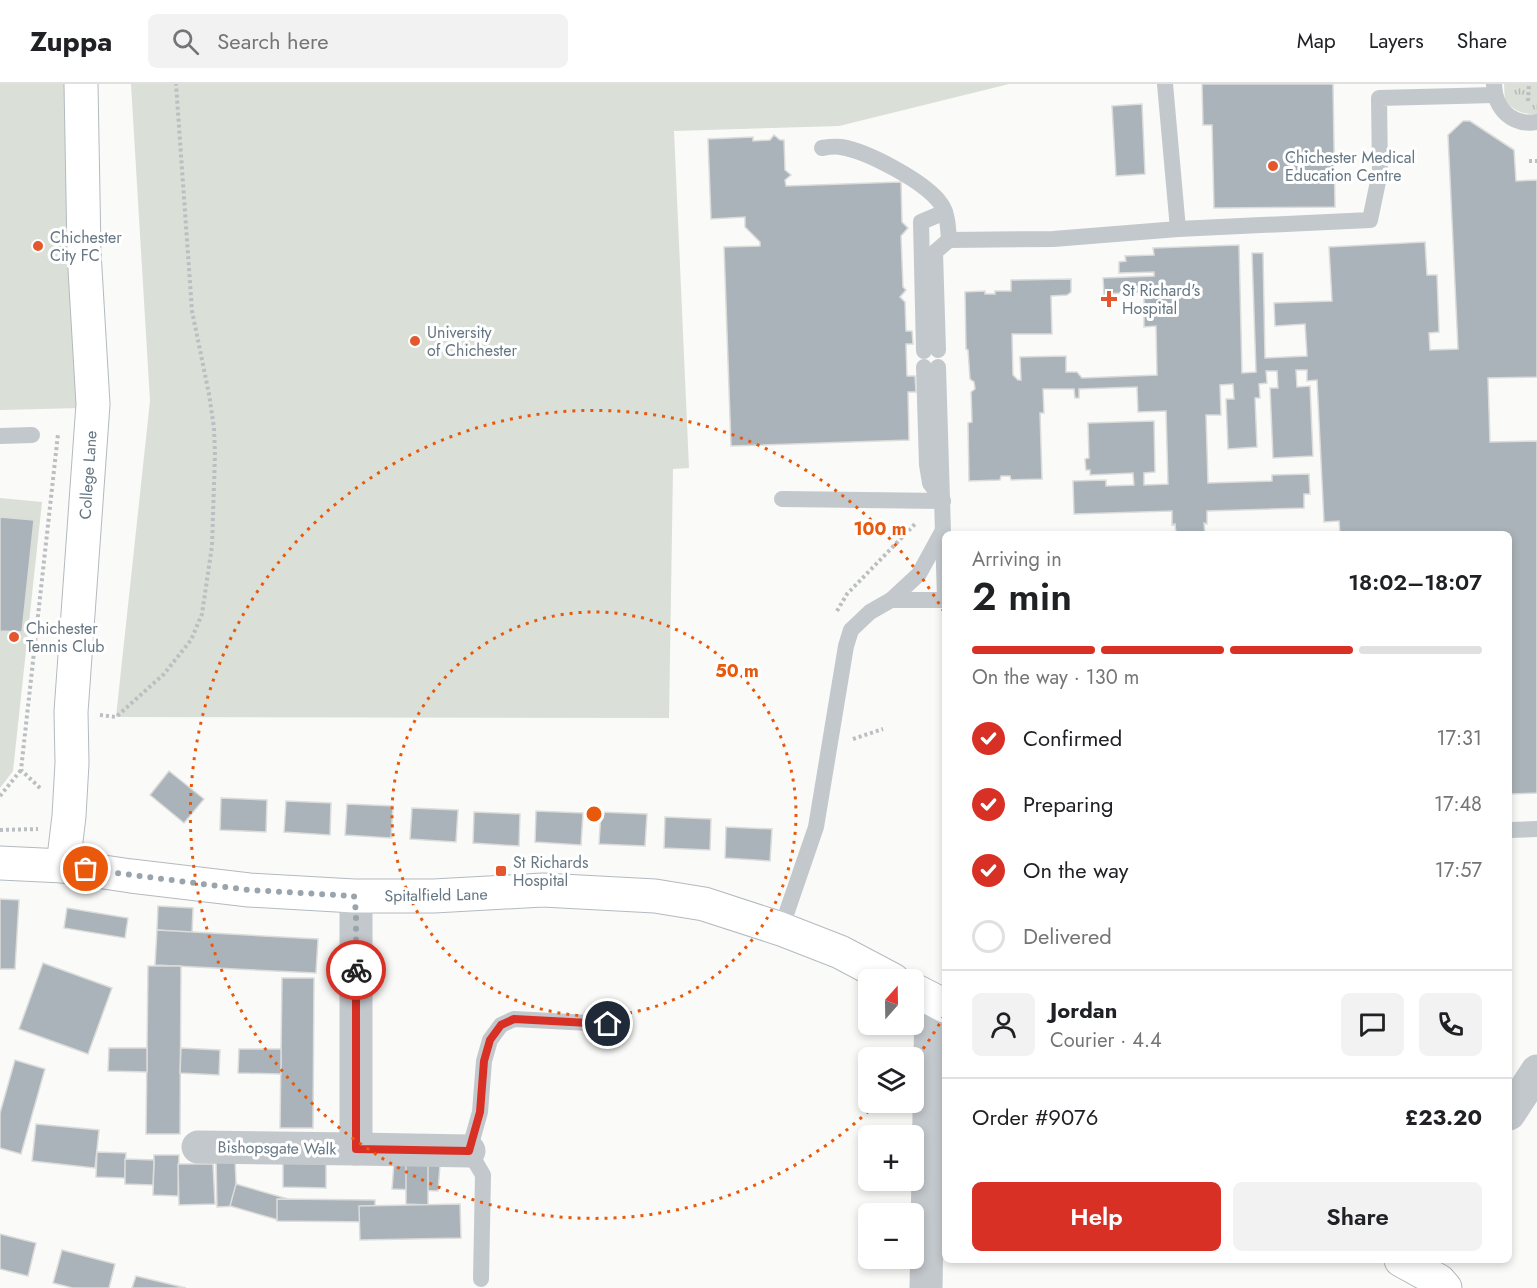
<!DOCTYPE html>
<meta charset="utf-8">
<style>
:root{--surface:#fff;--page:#f2f2f2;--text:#202124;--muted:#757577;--line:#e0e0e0;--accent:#d93025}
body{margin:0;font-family:Jost,sans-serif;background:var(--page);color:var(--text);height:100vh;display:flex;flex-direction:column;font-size:22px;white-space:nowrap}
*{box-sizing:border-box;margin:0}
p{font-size:20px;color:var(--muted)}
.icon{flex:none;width:33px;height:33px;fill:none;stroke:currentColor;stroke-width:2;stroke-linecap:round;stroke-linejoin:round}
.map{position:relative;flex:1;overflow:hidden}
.sheet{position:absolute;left:942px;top:447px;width:570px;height:732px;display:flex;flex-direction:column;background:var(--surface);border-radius:9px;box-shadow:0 3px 9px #0003}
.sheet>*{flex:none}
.needle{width:39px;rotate:20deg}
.fabs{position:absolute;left:858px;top:885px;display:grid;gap:12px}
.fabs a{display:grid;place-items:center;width:66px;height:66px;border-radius:9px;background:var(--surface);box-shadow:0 3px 9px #0003;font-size:30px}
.pin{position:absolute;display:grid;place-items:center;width:51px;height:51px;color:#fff;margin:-26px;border:3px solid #fff;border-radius:50%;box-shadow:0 2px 6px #0007}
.courier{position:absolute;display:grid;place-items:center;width:60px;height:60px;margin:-30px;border:4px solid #d93025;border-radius:50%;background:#fff;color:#222;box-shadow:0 2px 8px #0007}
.headline em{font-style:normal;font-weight:600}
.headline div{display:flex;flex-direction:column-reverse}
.headline{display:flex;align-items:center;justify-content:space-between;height:102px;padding:0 30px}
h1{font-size:39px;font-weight:600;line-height:45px}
.bar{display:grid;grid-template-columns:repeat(4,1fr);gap:9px 6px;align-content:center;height:72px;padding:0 30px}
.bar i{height:8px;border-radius:4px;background:var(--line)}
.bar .on{background:var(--accent)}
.bar p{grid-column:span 4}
.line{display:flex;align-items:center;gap:15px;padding:0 30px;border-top:2px solid var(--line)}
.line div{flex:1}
.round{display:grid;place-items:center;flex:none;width:63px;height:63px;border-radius:9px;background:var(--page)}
ol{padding:0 30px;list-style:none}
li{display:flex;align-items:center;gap:18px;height:66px}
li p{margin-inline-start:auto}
li .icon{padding:6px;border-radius:50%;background:var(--accent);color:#fff;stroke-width:4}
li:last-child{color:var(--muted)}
li i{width:33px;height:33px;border:3px solid var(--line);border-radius:50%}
.action{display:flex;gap:12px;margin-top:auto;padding:12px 30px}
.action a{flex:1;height:69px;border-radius:9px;background:var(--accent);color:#fff;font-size:24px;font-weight:600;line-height:69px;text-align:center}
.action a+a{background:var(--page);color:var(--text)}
header{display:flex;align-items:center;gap:36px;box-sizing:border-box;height:84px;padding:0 30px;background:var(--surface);border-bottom:2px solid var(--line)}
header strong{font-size:28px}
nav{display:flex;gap:33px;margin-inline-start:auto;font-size:21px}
.search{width:420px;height:54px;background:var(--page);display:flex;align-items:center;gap:15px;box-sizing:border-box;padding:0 21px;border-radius:9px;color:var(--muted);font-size:22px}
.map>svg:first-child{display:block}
.grass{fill:url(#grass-tufts)}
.park{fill:#dadfd7}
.building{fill:#aab3b9;stroke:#dcdcda;stroke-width:1.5}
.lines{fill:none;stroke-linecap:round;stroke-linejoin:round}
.secondary-casing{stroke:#b3babf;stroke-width:35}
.path{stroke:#bbbfc2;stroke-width:4;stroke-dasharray:3 3;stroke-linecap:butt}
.lane{stroke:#c3c8cc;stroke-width:16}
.street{stroke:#c3c8cc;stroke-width:33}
.secondary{stroke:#fff;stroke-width:33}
.done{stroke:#99a4ac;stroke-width:6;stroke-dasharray:0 10.8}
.route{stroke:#d93025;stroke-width:8}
.ring{fill:none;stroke:#e8590c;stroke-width:3;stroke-dasharray:3 6}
.poi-dot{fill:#e4572e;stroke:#fff;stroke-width:2}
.labels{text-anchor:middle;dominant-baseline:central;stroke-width:6;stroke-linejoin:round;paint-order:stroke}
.poi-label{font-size:16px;fill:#657683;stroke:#fff;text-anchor:start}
.street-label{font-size:16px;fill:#657683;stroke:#fff}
.centre{fill:#e8590c;stroke:#fff;stroke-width:3}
.ring-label{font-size:18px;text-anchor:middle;font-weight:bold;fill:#e8590c;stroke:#fff;stroke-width:6;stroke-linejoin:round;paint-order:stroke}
</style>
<header>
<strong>Zuppa</strong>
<div class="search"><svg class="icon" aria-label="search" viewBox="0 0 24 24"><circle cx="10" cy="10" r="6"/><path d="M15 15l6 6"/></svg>Search here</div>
<nav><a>Map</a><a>Layers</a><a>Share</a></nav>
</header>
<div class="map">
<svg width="1537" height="1204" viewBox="0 0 1537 1204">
<defs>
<pattern id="grass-tufts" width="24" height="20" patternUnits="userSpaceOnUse" patternTransform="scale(1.5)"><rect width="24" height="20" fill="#dadfd7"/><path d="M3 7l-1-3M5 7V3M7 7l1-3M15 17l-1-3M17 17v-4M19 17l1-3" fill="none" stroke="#b4b9b4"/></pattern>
</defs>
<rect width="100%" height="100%" fill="#fafaf8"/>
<!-- grass -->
<path class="grass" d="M1504,0H1537V30C1523,31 1516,27 1505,18Z"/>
<!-- park -->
<g class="park">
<path d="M0,0H71L80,324L0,326Z"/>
<path d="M131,0H1009L839,42L674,47L689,384L673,385L669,634L116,633L150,317Z"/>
<path d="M0,414L42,418L13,687L0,704Z"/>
</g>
<!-- building -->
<g class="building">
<path d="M1202,0H1333L1335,123L1214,124L1212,41H1203Z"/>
<path d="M1142,20L1145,90L1116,92L1112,22Z"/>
<path d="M1463,37H1470L1514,66L1516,97L1537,96V293L1488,294L1490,358L1537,357V709L1509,710V450H1340L1339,437L1324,438L1317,296L1307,297V286H1296L1297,303L1310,302L1313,372L1273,374L1270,304H1278L1277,287H1266L1267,299L1259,300L1260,314H1255L1257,363L1228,365L1226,315H1234L1233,300L1220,301L1221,331H1206L1208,399L1272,397V391L1309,390L1310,410H1304V424L1207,427V440L1204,439L1205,450H1176L1175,440L1172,441V427L1074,430L1073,397L1106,396V402L1134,401L1133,389L1090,391V386H1086L1085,375L1089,374L1088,339L1154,337L1155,388L1144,389V401L1168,400L1166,327L1138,328L1137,303L1079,305V314H1075L1074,305H1043L1044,329H1040L1042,395L1011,396L1010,392H1001L1000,396L969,397L968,339L972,338L971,308L975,305L974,298L970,295L968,266L966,265L965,208L985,207V210H995V207H1011V196L1071,195V208L1067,211L1051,212L1052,250H1012L1013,291L1018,296H1021L1020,273L1066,272V288H1077L1082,294L1157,291L1156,242L1144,243V208L1104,210L1103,194L1154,192V188L1119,189V178L1126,177L1125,172L1154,171L1153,164L1239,161L1242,289L1256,288L1252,169H1263L1265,274L1307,272L1305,240L1275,242L1274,219L1332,217L1329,163L1425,158L1427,191H1437L1439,248L1429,249L1430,266L1458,265L1448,51Z"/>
<path d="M774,51L780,56H784L785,86L791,91L785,96L786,102L901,98L902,138L908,144L901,152L903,203L906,206L900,213L905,218L906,247H912L913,260H906L907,292H915L916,308H908L909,356L731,362L724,163L760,162V158L745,143V133L711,135L708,55L753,53V57L770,56Z"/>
<path d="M0,433L34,436L22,548L0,547Z"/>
<path d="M169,687L204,715L184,739L150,711Z"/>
<path d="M221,714L267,716L266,748L220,746Z"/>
<path d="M286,717L331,719L330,751L284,748Z"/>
<path d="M347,720L393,722L391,754L345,751Z"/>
<path d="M412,724L458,726L456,758L410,755Z"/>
<path d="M536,727L583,729L581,761L535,758Z"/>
<path d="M474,728L520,730L519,762L473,759Z"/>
<path d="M601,728L647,730L645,762L599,760Z"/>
<path d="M665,733L711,735L710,766L664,764Z"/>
<path d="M726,743L772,745L770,777L725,774Z"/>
<path d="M0,815L19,816L15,885H0Z"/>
<path d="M158,822L193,824L192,849L157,846Z"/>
<path d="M67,824L128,834L125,854L64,844Z"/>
<path d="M157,846L318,855L316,889L155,881Z"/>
<path d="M43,879L112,904L88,970L19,945Z"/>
<path d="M148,882H181L180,1050H146Z"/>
<path d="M282,894H314L313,1044H280Z"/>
<path d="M109,964H147V988L108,987Z"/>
<path d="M181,964L220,966L219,991L180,989Z"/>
<path d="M239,965H281V990L238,989Z"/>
<path d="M15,976L45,985L21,1070L0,1064V1029Z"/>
<path d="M36,1040L99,1046L95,1084L32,1077Z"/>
<path d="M97,1068L126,1069L125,1094L96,1093Z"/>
<path d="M154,1071H179L178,1112L153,1111Z"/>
<path d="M235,1074L237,1122L217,1123L216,1075Z"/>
<path d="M125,1075L154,1076L153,1101L125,1100Z"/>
<path d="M283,1079H326V1104L283,1103Z"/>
<path d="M394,1079L440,1081L438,1107L392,1105Z"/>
<path d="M178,1080H213L215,1120L179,1121Z"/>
<path d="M406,1081H428V1121L406,1120Z"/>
<path d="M236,1100L288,1115L282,1137L230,1122Z"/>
<path d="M277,1115L375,1116V1138L277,1137Z"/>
<path d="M460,1120L461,1154L360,1156L359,1122Z"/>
<path d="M0,1150L36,1159L28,1192L0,1185Z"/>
<path d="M62,1166L115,1180L109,1204H73L53,1199Z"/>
<path d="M136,1192L186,1204H132Z"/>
</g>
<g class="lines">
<defs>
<g id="secondary">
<path d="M0,779L63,782L131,792L249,806L354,812H434L543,806L655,812L704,820L781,845L840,868L893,896"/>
<path d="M63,782L69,732L72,679L71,628L93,320L84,168L81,0"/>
<path d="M914,906L945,922"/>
<path d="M1401,1176L1439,1197L1445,1204"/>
</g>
</defs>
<!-- secondary casing -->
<use href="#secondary" class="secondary-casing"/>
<!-- path -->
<g class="path">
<path d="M1528,17L1529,0"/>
<path d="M1529,77H1537"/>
<path d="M837,527L847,510L916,439"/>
<path d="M100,631L116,633L164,590L191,556L202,530L212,462L215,370L214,344L209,310L192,227L176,0"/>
<path d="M853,655L883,645"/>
<path d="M40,704L21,686L58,350"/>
<path d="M0,712L21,686"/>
<path d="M0,746L38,745"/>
</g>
<!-- lane -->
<g class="lane">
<path d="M1165,0L1178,145"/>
<path d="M1494,1C1495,25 1512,42 1537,38"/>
<path d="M822,64C828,63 835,62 841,63C867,67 926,98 941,120C948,130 948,144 949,156"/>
<path d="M938,266L935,168L949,156L1053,155L1178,145L1370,136L1380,88L1379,14L1495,11"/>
<path d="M924,267L921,138L945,128"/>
<path d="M924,283L927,381L930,399L943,417"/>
<path d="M938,283L945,514"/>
<path d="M0,352L32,351"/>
<path d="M782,415L943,417"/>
<path d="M891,516L919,490L942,448"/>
<path d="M1509,746L1537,745"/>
<path d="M781,845L816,743L846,562L851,546L870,528L891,516H945"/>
<path d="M481,1195L483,1091L469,1067L480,1028L484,977L490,956L501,941L514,935L608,940"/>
</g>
<!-- street -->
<g class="street">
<path d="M1509,1030L1537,987"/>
<path d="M198,1063L356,1065V829L354,812"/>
<path d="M356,1065L469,1067"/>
<path d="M926,1204L931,915"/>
</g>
<!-- secondary -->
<use href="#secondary" class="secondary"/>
</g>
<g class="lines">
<!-- done -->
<path class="done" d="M86,785L249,806L354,812L356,828V886"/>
<!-- route -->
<path class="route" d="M356,886V1065L469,1067L480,1028L484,977L490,956L501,941L514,935L608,940"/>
</g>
<!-- distance rings -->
<g class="ring">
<circle cx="594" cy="730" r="202"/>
<path d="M944 932A404 404 0 0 1 915 976M875 1021A404 404 0 1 1 944 528"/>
</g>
<!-- markers -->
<g class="poi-dot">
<circle cx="1273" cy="82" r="6"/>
<circle cx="38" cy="162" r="6"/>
<path d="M1106 206h6v6h6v6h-6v6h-6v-6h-6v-6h6z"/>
<circle cx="415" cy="257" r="6"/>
<circle cx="14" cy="553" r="6"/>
<rect x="495" y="781" width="12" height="12" rx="3"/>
</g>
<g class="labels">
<!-- poi labels -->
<g class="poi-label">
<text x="1285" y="73">Chichester Medical<tspan x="1285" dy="18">Education Centre</tspan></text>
<text x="50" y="153">Chichester<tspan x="50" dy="18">City FC</tspan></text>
<text x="1122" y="206">St Richard's<tspan x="1122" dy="18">Hospital</tspan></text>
<text x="427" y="248">University<tspan x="427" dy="18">of Chichester</tspan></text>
<text x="26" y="544">Chichester<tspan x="26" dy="18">Tennis Club</tspan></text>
<text x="513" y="778">St Richards<tspan x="513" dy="18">Hospital</tspan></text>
</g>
<!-- street labels -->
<g class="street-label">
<text transform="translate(88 391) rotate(-86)">College Lane</text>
<text transform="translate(436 811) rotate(-1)">Spitalfield Lane</text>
<text transform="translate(277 1064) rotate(1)">Bishopsgate Walk</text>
</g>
</g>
<circle cx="594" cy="730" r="9" class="centre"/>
<g class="ring-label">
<text x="880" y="451">100 m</text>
<text x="737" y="593">50 m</text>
</g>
</svg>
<div class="fabs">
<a><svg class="needle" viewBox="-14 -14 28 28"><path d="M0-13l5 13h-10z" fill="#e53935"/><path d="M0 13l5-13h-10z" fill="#757577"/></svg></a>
<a><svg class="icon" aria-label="layers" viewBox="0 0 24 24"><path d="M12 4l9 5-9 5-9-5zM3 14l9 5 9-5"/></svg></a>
<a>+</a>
<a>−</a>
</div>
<div class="pin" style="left:86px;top:785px;background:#ea580c"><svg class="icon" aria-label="bag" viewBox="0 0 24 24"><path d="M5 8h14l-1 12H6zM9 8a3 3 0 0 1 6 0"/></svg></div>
<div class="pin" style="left:608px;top:940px;background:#1f2937"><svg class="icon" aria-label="home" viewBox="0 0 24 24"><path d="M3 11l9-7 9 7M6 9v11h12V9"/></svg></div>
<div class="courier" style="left:356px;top:886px"><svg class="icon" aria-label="bike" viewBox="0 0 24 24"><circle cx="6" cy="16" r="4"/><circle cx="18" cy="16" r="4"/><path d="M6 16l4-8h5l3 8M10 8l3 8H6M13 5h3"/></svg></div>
<section class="sheet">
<div class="headline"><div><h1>2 min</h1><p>Arriving in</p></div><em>18:02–18:07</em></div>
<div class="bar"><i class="on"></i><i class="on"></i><i class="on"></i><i></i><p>On the way · 130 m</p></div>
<ol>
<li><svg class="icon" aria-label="check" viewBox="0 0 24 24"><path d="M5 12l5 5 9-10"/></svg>Confirmed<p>17:31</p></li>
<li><svg class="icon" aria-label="check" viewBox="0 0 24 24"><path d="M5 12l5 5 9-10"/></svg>Preparing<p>17:48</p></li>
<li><svg class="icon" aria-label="check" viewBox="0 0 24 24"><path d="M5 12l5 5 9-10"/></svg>On the way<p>17:57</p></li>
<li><i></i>Delivered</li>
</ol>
<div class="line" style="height:108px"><a class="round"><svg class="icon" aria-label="person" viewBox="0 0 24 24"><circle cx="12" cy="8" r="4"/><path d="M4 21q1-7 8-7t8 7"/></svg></a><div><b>Jordan</b><p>Courier · 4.4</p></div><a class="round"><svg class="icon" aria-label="chat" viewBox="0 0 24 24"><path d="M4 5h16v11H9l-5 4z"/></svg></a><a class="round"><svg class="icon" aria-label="phone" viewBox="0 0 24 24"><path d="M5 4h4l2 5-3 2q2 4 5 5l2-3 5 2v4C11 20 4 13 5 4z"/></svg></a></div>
<div class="line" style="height:78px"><div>Order #9076</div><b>£23.20</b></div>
<div class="action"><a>Help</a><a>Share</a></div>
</section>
</div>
